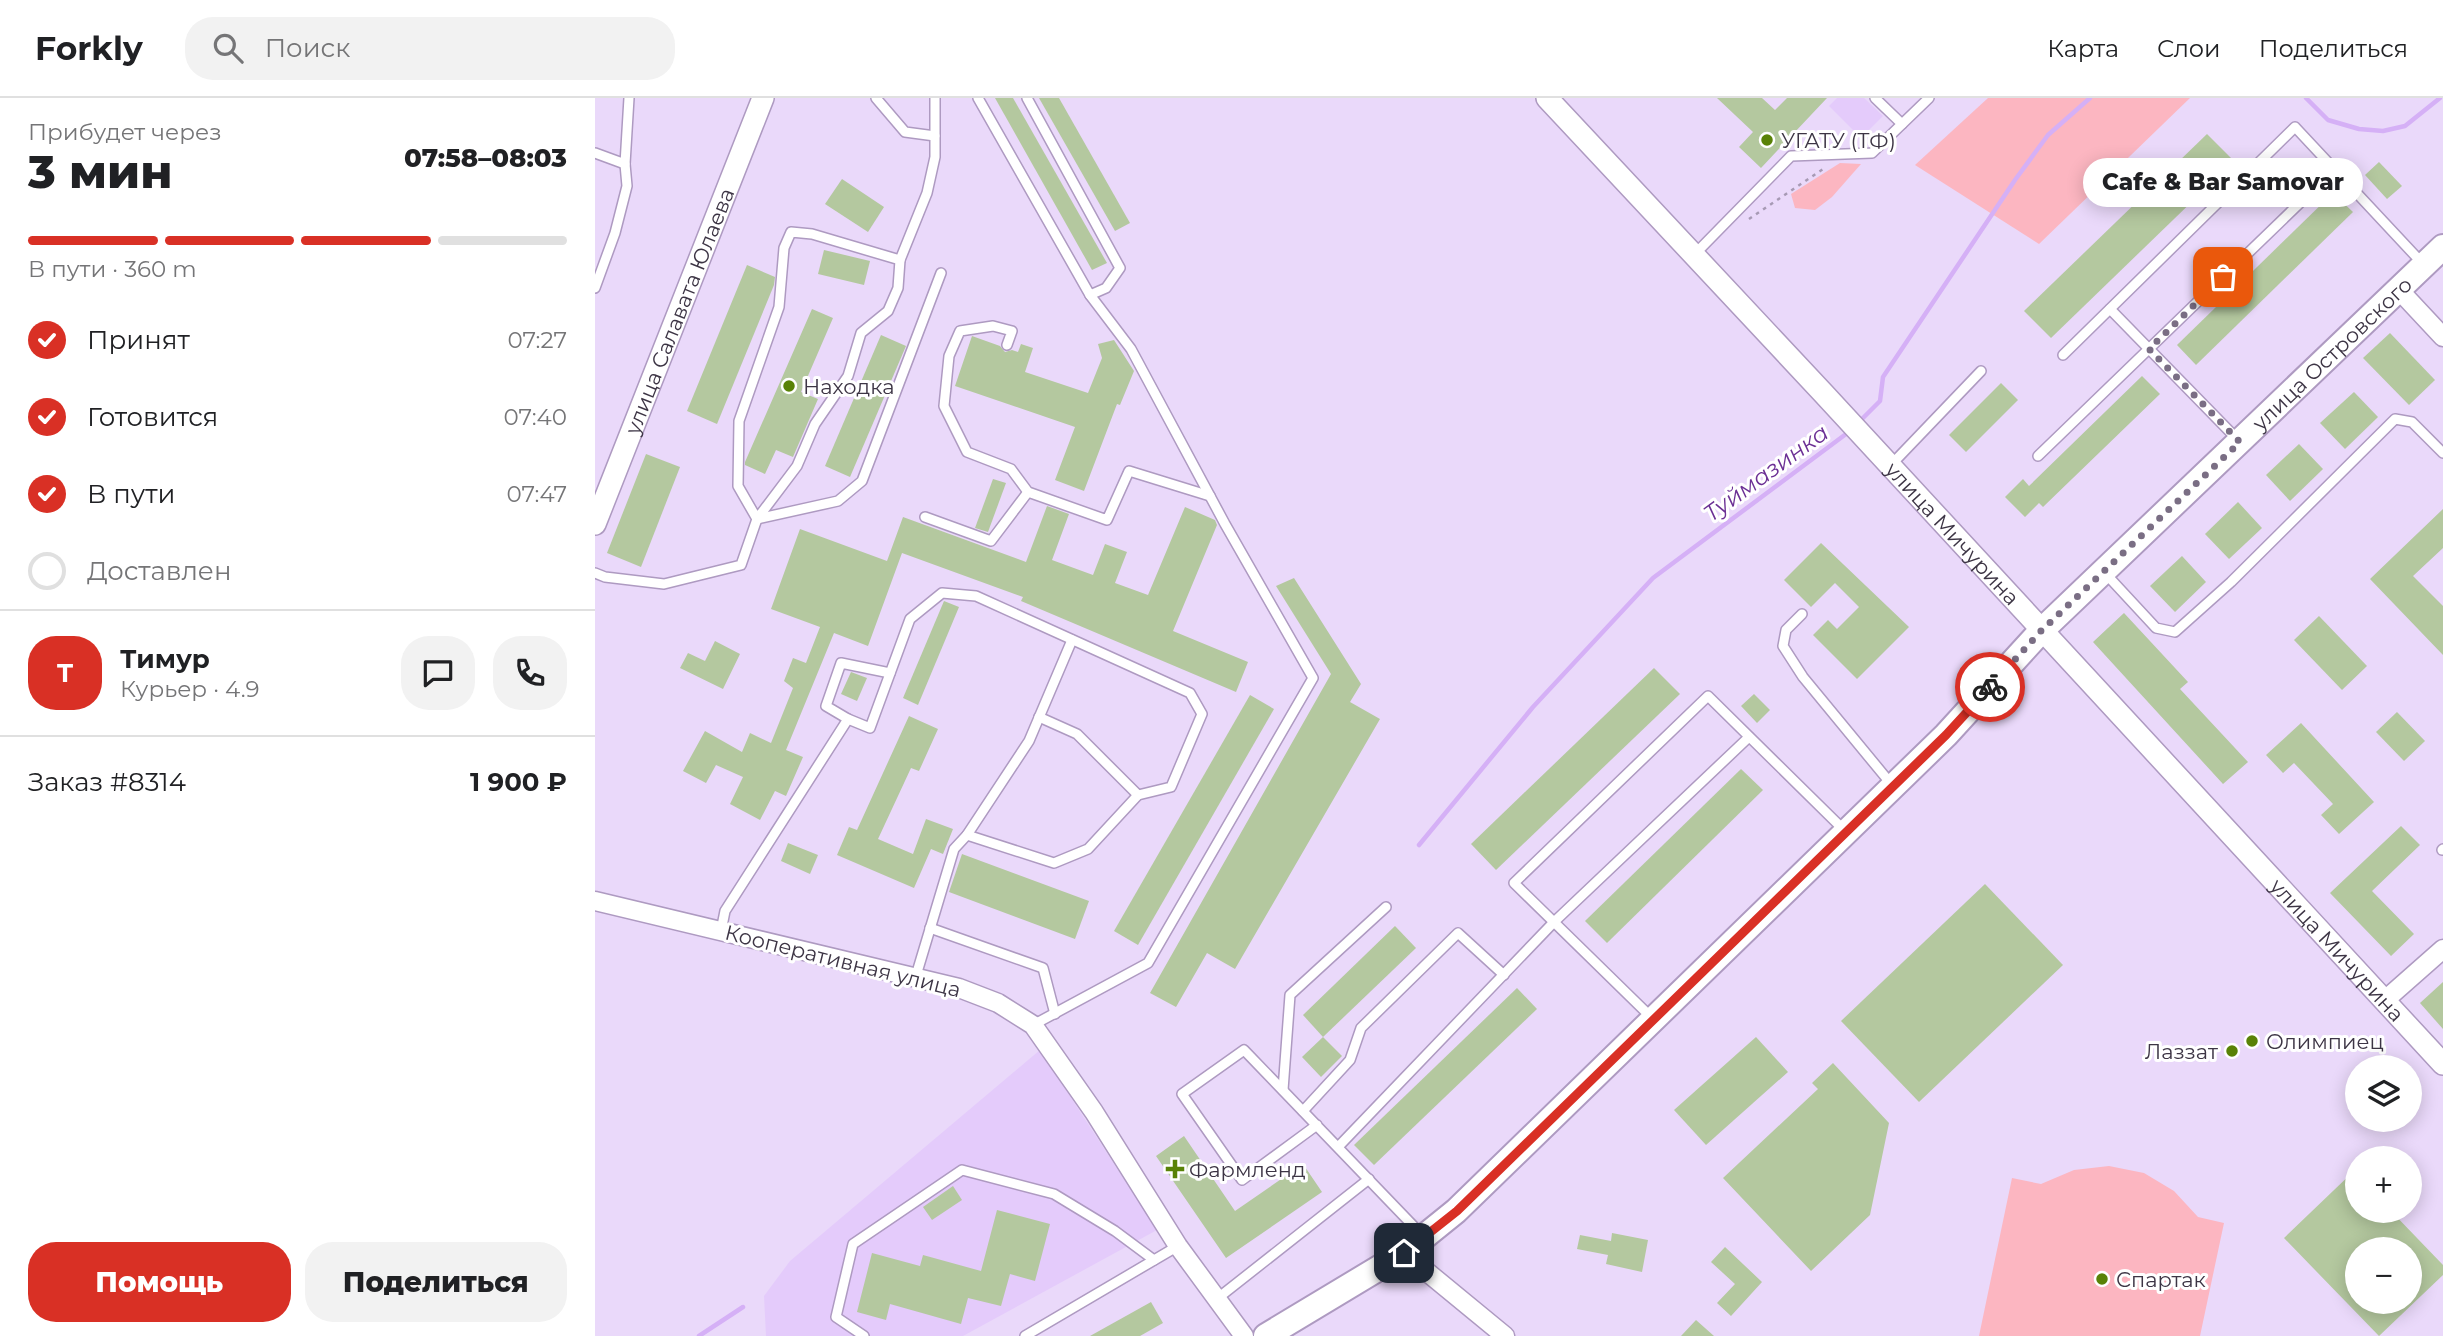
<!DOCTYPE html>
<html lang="ru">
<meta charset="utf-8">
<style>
:root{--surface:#fff;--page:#f2f2f2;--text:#202124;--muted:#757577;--line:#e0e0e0;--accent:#d93025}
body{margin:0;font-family:Montserrat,sans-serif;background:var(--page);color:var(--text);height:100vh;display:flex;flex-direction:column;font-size:26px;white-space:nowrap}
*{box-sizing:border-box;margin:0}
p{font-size:23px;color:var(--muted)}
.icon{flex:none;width:38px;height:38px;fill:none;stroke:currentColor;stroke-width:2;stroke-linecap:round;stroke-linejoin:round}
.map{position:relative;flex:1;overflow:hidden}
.sheet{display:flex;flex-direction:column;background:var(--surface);width:595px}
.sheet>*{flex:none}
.buttons{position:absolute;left:1750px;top:957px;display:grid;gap:14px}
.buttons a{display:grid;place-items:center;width:77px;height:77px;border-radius:50%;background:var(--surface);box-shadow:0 4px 18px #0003;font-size:35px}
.pin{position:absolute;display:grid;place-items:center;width:60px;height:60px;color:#fff;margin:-30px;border-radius:14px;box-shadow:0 4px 10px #0006}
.courier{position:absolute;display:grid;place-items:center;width:70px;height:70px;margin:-35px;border:5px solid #d93025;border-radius:50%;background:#fff;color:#222;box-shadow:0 2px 9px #0007}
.bubble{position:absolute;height:49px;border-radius:24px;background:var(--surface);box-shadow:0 4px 18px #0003;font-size:23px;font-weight:800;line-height:49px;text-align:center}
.summary em{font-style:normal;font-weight:800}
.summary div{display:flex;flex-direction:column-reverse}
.summary{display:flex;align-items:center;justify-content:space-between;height:119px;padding:0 28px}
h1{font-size:46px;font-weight:800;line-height:52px}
.bar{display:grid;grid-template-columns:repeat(4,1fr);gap:10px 7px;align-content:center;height:84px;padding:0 28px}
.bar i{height:9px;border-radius:5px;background:var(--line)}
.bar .on{background:var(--accent)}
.bar p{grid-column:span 4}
.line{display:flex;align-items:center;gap:18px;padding:0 28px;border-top:2px solid var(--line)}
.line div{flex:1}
.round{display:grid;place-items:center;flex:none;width:74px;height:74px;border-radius:28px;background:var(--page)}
ol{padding:0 28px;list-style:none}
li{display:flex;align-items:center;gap:21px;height:77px}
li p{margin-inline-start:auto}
li .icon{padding:7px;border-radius:50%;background:var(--accent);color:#fff;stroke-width:4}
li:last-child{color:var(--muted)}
li i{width:38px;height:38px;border:4px solid var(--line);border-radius:50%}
.action{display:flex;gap:14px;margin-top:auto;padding:14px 28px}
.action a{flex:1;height:80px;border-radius:28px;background:var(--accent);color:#fff;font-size:28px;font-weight:800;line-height:80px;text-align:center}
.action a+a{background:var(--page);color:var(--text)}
header{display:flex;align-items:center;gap:42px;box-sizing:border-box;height:98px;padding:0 35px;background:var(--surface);border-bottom:2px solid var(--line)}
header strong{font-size:33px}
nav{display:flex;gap:38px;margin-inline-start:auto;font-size:24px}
.search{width:490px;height:63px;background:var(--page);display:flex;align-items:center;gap:18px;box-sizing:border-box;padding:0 24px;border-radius:28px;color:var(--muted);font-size:26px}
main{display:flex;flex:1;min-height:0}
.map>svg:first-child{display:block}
.built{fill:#e4cbfb}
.green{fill:#fcb6c1}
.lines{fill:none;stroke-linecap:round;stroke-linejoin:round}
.stream{stroke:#d5b0f6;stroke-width:4.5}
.building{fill:#b4c89f;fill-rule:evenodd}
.service-casing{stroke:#ae9ac1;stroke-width:12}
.minor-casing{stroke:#ae9ac1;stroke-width:21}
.tertiary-casing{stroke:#ae9ac1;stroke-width:24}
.secondary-casing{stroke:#ae9ac1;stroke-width:28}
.path{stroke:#a79ab4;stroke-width:2.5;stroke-dasharray:3.5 5;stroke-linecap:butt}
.service{stroke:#fff;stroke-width:9}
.minor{stroke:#fff;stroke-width:18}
.tertiary{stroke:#fff;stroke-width:21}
.secondary{stroke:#fff;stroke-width:24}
.done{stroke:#7a6e84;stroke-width:7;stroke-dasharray:0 12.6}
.route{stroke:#d93025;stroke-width:9}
.poi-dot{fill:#598207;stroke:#fff;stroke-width:2.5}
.labels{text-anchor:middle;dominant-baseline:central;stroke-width:6;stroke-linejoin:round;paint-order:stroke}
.poi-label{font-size:21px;fill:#3d3545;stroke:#fff;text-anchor:start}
.street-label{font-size:21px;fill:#3d3545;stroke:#fff}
.water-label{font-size:23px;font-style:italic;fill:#6c3095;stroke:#fff}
</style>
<header>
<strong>Forkly</strong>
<div class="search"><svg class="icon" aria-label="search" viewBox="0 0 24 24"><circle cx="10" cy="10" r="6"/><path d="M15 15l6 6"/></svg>Поиск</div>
<nav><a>Карта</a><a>Слои</a><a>Поделиться</a></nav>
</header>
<main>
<section class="sheet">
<div class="summary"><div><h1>3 мин</h1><p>Прибудет через</p></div><em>07:58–08:03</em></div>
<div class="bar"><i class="on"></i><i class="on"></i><i class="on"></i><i></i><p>В пути · 360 m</p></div>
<ol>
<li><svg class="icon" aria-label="check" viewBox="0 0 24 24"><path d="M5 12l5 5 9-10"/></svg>Принят<p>07:27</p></li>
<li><svg class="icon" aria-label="check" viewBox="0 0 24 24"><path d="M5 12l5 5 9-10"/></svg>Готовится<p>07:40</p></li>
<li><svg class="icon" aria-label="check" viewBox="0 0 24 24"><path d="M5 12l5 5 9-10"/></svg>В пути<p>07:47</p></li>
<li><i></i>Доставлен</li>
</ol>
<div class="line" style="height:126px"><b class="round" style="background:var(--accent);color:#fff">Т</b><div><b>Тимур</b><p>Курьер · 4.9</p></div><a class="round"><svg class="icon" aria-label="chat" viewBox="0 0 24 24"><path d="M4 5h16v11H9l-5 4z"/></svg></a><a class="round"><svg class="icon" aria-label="phone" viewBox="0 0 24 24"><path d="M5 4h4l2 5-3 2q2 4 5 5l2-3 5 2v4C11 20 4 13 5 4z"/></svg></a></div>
<div class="line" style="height:91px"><div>Заказ #8314</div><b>1 900 ₽</b></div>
<div class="action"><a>Помощь</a><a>Поделиться</a></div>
</section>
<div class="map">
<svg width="1848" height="1238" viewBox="0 0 1848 1238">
<rect width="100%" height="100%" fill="#ead9fa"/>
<!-- built -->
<g class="built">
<path d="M1242,0H1269L1288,18L1266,40L1234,8Z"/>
<path d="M445,952L562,1132L368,1238H171L169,1198L195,1163Z"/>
</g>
<!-- green -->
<g class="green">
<path d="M1393,0H1595L1444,146L1320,67Z"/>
<path d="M1245,65L1266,66L1237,99L1220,112L1200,110L1196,96Z"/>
<path d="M1514,1068L1549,1075L1579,1093L1603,1119L1629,1125L1605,1238H1384L1417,1080L1446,1086L1479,1072Z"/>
</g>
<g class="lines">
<!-- stream -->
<g class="stream">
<path d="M1711,0L1733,22L1764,31L1788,33L1810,28L1845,0"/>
<path d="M1264,324L1285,303L1288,279L1420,82L1453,37L1495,0"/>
<path d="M824,747L938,609L1058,480L1255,333"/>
<path d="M104,1238L148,1209"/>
</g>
</g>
<!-- building -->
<g class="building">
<path d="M400,0H418L512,165L497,172Z"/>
<path d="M444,0H464L535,125L520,133Z"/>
<path d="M1122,0H1167L1180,12L1192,0H1232L1166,70L1144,49L1158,34Z"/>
<path d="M1612,36L1639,63L1456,240L1429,213Z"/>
<path d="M1784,64L1807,88L1792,101L1770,77Z"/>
<path d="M247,81L289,109L273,134L230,106Z"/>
<path d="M1738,95L1758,114L1601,267L1582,247Z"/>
<path d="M229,152L275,163L269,187L223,176Z"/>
<path d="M152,167L180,179L179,187L122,326L92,313Z"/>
<path d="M217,211L238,220L206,294L223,301L198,359L181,352L170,376L150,367V364Z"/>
<path d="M1795,235L1840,282L1814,307L1768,260Z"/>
<path d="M286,237L311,248L255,379L230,368Z"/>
<path d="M377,238L405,248L410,254L417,252L423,254L426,246L438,250L430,274L493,295L507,260L503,246L519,242L539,273L525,307L522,306L489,393L460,382L480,329L360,288Z"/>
<path d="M1547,278L1565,296L1448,409L1444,405L1430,419L1410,399L1428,381L1434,388Z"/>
<path d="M1406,285L1423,302L1371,354L1354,337Z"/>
<path d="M1759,294L1783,319L1750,351L1725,325Z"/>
<path d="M1704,346L1728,371L1695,403L1671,377Z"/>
<path d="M51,356L85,369L46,469L12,455Z"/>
<path d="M398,381L411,385L393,434L380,430Z"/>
<path d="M1643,404L1667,430L1634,461L1610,436Z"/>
<path d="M452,408L474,416L457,462L498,477L510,446L532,454L520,485L553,497L590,409L620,422L622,427L578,533L653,564L641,594L426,503L428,499L307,455L273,548L239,535L191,652L208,659L191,698L180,693L165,722L135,706L148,679L121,667L111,685L88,673L110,633L147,654L155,635L176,645L198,590L189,583L198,560L211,565L225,529L176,511L205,431L292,463L308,419L431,464Z"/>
<path d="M1848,411V450L1818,478L1848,508V557L1775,481Z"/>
<path d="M1226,445L1314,529L1262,581L1218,537L1233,522L1242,531L1264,509L1240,485L1216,509L1189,482Z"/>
<path d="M1587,458L1611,484L1580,514L1555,488Z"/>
<path d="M699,480L766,586L755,604L785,621L640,871L612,855L581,909L555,895L736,576L681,488Z"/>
<path d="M349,503L364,509L323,607L308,600Z"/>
<path d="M1529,515L1593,584L1585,591L1653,664L1628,686L1498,544Z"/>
<path d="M1724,518L1772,568L1747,592L1699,542Z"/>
<path d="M120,543L145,556L128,591L85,570L93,555L110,563Z"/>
<path d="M1059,570L1085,596L901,772L876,746Z"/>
<path d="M256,574L272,580L262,603L246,596Z"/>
<path d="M1159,596L1175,612L1162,625L1146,608Z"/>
<path d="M655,597L679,611L543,847L519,833Z"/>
<path d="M1802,614L1830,643L1809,663L1781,634Z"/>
<path d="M314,618L343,631L324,673L316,670L283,741L318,756L331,721L358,731L348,756L336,751L319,790L242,757L254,729L262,732Z"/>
<path d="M1706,625L1779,704L1744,736L1726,717L1738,706L1699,665L1688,675L1671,657Z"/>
<path d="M1146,671L1168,692L1012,845L990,823Z"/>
<path d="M1806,728L1825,747L1777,793L1819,836L1796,858L1735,795Z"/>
<path d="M193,745L223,757L215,776L186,763Z"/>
<path d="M367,756L494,803L480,841L354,794Z"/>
<path d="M1390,786L1468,867L1324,1004L1246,923Z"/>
<path d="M800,828L821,850L728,939L708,917Z"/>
<path d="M1848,884V931L1825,905Z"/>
<path d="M922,890L942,911L779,1067L759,1047Z"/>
<path d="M728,939L747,958L726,979L707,959Z"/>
<path d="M1161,939L1193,974L1111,1047L1079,1012Z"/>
<path d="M1238,965L1294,1025L1275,1117L1216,1173L1128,1080L1223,991L1217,985Z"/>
<path d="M589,1038L640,1113L708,1066L727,1094L631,1160L561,1058Z"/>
<path d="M1762,1070V1113H1796L1848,1167V1177L1784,1238L1689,1140ZM1762,1152H1815V1204H1762Z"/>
<path d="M358,1088L367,1102L337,1122L328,1109Z"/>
<path d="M402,1112L455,1126L440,1183L415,1176L406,1208L373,1200L366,1226L295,1206L291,1222L262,1214L277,1155L325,1168L328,1157L386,1173Z"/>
<path d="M1017,1135L1053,1142L1047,1174L1011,1166L1013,1157L982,1151L985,1137L1016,1143Z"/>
<path d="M1130,1149L1167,1184L1136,1218L1122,1205L1140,1186L1116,1164Z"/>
<path d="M556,1204L568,1225L545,1238H495Z"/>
<path d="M1101,1222L1119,1238H1086Z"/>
</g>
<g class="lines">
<defs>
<g id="service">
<path d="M281,0L310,34L340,38"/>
<path d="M383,0L495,197L511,190L525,170L432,0"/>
<path d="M1280,0L1307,26"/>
<path d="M0,55L30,66L34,0"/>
<path d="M1099,157L1196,58L1277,55L1334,0"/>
<path d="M305,162L332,95L340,59V0"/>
<path d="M0,190L20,135L32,88L30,66"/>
<path d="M1515,211L1643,342"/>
<path d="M412,247L417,233L398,228L365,233L354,258L349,308L372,354L416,371L433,394L512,422L534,373L615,398"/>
<path d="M1468,257L1700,29L1828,166"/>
<path d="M1443,358L1740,71"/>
<path d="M1295,368L1386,273"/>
<path d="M330,419L396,443L433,394"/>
<path d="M162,421L243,403L267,383L346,175"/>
<path d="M0,475L10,479L69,486L146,467L162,421L202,368L220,326L253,278L266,235L293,213L303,190L305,162L217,136L196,134L189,150L184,209L144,323L143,388L162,421"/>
<path d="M1510,475L1561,530L1580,534L1636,484L1800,321L1817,324L1848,355"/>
<path d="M1207,516L1191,532L1188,548L1208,579L1297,687"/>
<path d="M444,619L482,636L543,697"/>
<path d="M253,621L231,608L246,565L295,575"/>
<path d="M372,737L434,643L477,542"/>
<path d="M1847,752L1848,751"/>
<path d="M335,830L448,870L460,916"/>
<path d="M126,833L130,813L253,621L275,630L315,521L347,495L381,498L595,595L607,616L576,689L543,697L493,751L459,765L372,737L359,751L320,881"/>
<path d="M1057,920L919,785L1113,598L1250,733"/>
<path d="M438,927L553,865L718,580L630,426L536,251L495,197"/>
<path d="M688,992L695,897L791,809"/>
<path d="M708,1013L755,962L766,930L863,835L909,877"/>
<path d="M722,1027L647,1082L587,996L649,952C709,1014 769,1076 828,1138"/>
<path d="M743,1049L959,824L1154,639"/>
<path d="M623,1200L774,1081"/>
<path d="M269,1238L241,1219L258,1146L367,1072L459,1096L520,1133L559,1162"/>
<path d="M430,1238L583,1148"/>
</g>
<g id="minor">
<path d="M1805,193L1848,239"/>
<path d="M0,803L364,890L403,905L438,927L499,1014L583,1148L649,1238"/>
<path d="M1789,903L1848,851"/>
<path d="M809,1155L910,1238"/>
</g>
<g id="tertiary">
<path id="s1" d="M952,0L1229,296L1848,966"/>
<path id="s2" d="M0,426L168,0"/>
</g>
<g id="secondary">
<path id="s3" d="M671,1238L809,1155L861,1113L1351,637L1446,533L1848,149"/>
</g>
</defs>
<!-- service casing -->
<use href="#service" class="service-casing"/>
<!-- minor casing -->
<use href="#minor" class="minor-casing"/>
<!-- tertiary casing -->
<use href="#tertiary" class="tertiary-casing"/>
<!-- secondary casing -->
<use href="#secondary" class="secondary-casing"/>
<!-- path -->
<path class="path" d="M1154,121L1231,69"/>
<!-- service -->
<use href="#service" class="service"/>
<!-- minor -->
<use href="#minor" class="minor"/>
<!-- tertiary -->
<use href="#tertiary" class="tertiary"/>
<!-- secondary -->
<use href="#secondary" class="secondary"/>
</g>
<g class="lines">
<!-- done -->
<path class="done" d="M1395,589L1446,533L1645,344L1554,251L1628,179"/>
<!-- route -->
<path class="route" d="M809,1155L862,1113L1351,637L1395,589"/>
</g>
<!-- markers -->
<g class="poi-dot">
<circle cx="1172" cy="42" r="7"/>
<circle cx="194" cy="288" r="7"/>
<circle cx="1657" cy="943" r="7"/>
<circle cx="1637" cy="953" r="7"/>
<path d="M576.5 1060.5h7v7h7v7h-7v7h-7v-7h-7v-7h7z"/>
<circle cx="1507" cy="1181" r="7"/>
</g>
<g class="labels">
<!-- poi labels -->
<g class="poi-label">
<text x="1186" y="42">УГАТУ (ТФ)</text>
<text x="208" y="288">Находка</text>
<text x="1671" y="943">Олимпиец</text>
<text x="1623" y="953" text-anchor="end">Лаззат</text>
<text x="594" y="1071">Фармленд</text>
<text x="1521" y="1181">Спартак</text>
</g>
<!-- street labels -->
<g class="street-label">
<text stroke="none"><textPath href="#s2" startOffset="229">улица Салавата Юлаева</textPath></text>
<text stroke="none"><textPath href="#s3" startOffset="1454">улица Островского</textPath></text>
<text stroke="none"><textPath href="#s1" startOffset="595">улица Мичурина</textPath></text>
<text stroke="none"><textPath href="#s1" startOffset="1162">улица Мичурина</textPath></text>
<text transform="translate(248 863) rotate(14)">Кооперативная улица</text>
</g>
<!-- water labels -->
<g class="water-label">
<text transform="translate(1171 375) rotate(-36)">Туймазинка</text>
</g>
</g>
</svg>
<div class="buttons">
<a><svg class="icon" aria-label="layers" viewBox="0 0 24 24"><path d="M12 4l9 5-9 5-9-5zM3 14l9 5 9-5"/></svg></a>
<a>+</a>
<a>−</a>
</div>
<div class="pin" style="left:1628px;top:179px;background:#ea580c"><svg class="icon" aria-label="bag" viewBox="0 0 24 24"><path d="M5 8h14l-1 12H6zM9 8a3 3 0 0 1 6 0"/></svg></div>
<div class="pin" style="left:809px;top:1155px;background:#1f2937"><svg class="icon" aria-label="home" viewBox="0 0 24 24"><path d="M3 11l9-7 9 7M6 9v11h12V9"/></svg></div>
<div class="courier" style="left:1395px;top:589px"><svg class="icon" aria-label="bike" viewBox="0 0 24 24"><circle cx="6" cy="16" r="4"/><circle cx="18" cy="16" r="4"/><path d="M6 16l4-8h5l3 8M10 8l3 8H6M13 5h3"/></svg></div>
<div class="bubble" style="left:1488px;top:60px;width:280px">Cafe &amp; Bar Samovar</div>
</div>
</main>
